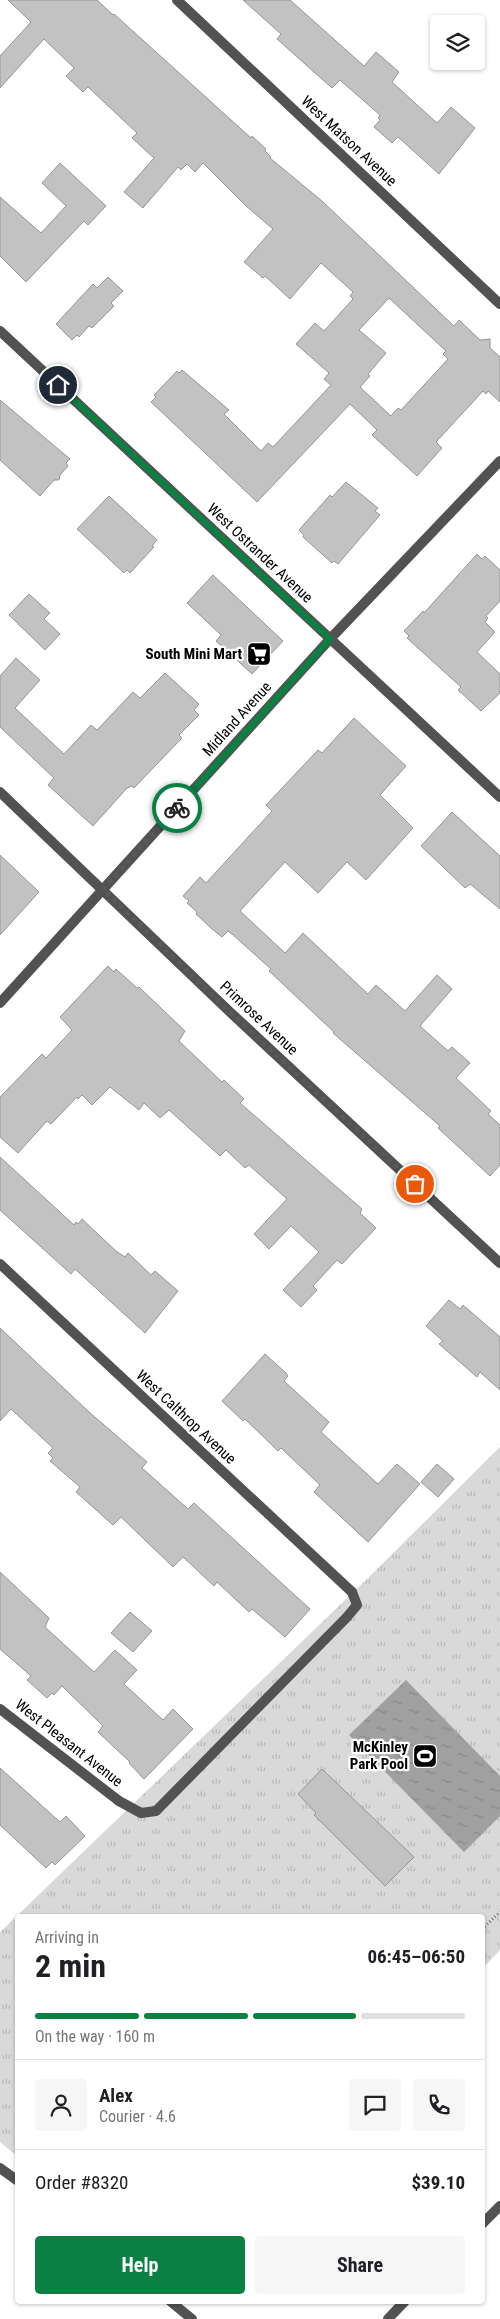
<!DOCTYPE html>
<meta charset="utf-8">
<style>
:root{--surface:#fff;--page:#f6f6f6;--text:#202124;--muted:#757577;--line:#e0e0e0;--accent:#0b8043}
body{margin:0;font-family:"Roboto Condensed",sans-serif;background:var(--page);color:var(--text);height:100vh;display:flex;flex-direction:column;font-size:19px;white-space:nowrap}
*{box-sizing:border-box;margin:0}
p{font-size:16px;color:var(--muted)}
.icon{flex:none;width:28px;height:28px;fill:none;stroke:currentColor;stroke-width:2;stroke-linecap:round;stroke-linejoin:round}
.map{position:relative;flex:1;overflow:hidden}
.panel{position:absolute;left:15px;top:1914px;width:470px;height:390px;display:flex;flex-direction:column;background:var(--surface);border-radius:5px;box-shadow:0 1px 4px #0004}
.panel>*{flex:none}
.buttons{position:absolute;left:430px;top:15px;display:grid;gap:10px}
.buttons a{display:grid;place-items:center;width:55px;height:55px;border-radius:5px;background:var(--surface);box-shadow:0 1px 4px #0004;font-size:25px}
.pin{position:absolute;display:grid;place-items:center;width:42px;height:42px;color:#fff;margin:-21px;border:2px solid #fff;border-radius:50%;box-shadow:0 1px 5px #0007}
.courier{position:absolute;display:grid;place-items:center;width:50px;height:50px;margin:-25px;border:4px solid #0b8043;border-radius:50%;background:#fff;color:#222;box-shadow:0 1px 6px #0007}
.overview em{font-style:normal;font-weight:700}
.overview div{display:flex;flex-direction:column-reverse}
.overview{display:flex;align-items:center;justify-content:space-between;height:85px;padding:0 20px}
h1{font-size:32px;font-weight:700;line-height:38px}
.bar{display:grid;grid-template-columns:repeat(4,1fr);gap:8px 5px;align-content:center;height:60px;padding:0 20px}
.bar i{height:6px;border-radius:4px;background:var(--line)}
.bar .active{background:var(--accent)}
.bar p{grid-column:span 4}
.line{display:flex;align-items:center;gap:12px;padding:0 20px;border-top:1px solid var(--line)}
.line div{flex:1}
.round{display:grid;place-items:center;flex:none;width:52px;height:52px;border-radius:5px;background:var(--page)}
.cta{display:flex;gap:10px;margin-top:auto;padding:10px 20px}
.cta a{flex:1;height:58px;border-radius:5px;background:var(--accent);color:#fff;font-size:20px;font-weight:700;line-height:58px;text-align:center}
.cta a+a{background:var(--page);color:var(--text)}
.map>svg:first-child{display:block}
.park{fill:url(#park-tufts)}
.water{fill:url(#water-ripples)}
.building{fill:#c2c2c2;stroke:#969696;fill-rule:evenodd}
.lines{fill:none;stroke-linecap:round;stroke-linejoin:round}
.path{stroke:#747474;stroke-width:3;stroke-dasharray:1 2.5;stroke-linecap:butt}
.service{stroke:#525252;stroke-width:10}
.minor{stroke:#525252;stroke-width:10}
.tertiary{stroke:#525252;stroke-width:10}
.done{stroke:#595959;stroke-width:5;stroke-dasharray:0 9}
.route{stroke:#0b8043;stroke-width:6}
.labels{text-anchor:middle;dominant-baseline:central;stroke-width:4.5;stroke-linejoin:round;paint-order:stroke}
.street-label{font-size:15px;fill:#000;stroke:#fff}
.poi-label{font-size:15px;font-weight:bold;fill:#000;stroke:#fff;text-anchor:end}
</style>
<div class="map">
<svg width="500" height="2319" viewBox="0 0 500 2319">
<defs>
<pattern id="park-tufts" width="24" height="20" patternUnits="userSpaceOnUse" patternTransform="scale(1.25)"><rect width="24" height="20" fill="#d9d9d9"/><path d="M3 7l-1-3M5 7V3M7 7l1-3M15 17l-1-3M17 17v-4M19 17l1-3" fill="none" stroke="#b8b8b8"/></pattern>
<pattern id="water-ripples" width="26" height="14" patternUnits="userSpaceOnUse" patternTransform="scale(1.25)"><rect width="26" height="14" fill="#a0a0a0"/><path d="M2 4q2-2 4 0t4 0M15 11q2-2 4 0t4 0" fill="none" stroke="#888"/></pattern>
</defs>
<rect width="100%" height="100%" fill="#fff"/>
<!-- park -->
<path class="park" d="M500,1447V1950L483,1968L482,1916H18L17,2156L0,2142V1932L367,1579Z"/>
<!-- water -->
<path class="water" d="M406,1680L500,1776V1816L464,1852L349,1735Z"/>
<!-- building -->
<g class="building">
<path d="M8,0H97L113,15L114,14L251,138L252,136L266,149L265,151L271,157L270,158L322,201L454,326L459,320L480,340L490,339V348L500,357V402L488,391L486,394L483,391L436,442L442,448L417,476L372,435L377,430L350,404L257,502L151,402L156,397L154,395L177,371L179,373L182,370L229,410L224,414L261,451L268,443L273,447L331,385L324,379L329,373L296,344L315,323L324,331L353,299L350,296L353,292L321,263L290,299L265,276L263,278L244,262L273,229L246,206L203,163L195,172L187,164L181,170L178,167L143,208L124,192L154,158L132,138L137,133L88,87L83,92L66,76L74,68L44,39L0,88V56L31,22ZM389,298L446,351L443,354L448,359L401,410L398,408L391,416L360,387L370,376L368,374L386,353L359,330Z"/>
<path d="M243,0H290L364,66L376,52L399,72L392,82L437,123L451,107L475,128L439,174L398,137L392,143L374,127L380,120L378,118L380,115L340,80L332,88L277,39L281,34Z"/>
<path d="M60,163L106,206L88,225L84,221L26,282L0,256V197L41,233L66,206L42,183Z"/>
<path d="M108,277L123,291L111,303L114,306L92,328L89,326L79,337L77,335L72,340L56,324L93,284L97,288Z"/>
<path d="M0,400L70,459L66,463L68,466L60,475L59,480H54L40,496L0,460Z"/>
<path d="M346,482L378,508L375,511L380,515L338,564L334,561L332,563L303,537L304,535L299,530L330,495L332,497Z"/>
<path d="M109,496L157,540L152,546L154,547L130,573L127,570L124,573L77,529Z"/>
<path d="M477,554L482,559L485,556L500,570V601L486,616L488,618L485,622L495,632L477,652L500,674V693L481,711L458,690L461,687L407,638L409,636L404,631L423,611L424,613Z"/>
<path d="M213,575L283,641L252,674L216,641L221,635L187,603Z"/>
<path d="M29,594L50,613L44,619L60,634L45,650L9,615Z"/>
<path d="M16,658L40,680L15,708L64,754L91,725L97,730L133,692L140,698L165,673L199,704L194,710L199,715L179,735L182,738L134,788L132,786L127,788L93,826L48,785L54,778L0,727V676Z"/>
<path d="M354,718L406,766L380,795L413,828L366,880L347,862L318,893L285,862L240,911L285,953L303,933L368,994L376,985L405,1011L437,975L452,989L420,1026L448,1051L452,1047L470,1063L456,1078L491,1111L488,1114L500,1125V1165L490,1176L438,1128L440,1126L333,1033L334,1032L269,971L271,969L232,934L228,931L222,937L212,929L196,914L197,912L187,903L189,901L183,896L200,877L206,883L272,811L266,805L318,750L322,753Z"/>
<path d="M452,812L500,856V909L470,884L465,888L421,846Z"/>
<path d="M0,855L39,892L0,935Z"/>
<path d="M108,966L114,972L116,969L137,988L139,987L185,1031L179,1041L222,1082L224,1080L244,1099L240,1103L362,1209L360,1213L376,1228L342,1264L337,1260L313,1286L317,1290L301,1307L283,1290L319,1252L291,1226L269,1249L254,1234L287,1199L249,1165L245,1168L226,1150L220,1156L169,1110L160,1118L144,1103L139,1110L110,1087L92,1105L82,1095L78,1099L77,1097L51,1124L47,1121L18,1153L0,1137V1097L42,1054L46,1058L72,1030L60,1017Z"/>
<path d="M0,1157L74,1225L76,1222L78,1224L82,1219L116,1251L125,1257L128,1253L151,1275L155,1271L178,1291L145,1333L75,1269L71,1274L0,1210Z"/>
<path d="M449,1300L460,1309L463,1305L500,1337V1390L480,1372L477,1377L439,1344L443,1341L426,1326Z"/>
<path d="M0,1328L89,1412L147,1462L142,1468L188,1509L194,1503L310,1609L285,1637L252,1609L249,1612L217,1582L214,1586L183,1557L173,1567L121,1517L113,1525L76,1492L80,1487L50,1461L53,1458L48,1453L53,1448L11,1409L0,1421Z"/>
<path d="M265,1354L286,1373L288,1376L284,1381L329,1422L321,1432L378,1484L397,1464L420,1484L368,1542L314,1492L320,1485L281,1448L278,1451L245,1419L243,1421L222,1401Z"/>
<path d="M437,1464L454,1479L438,1497L421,1482Z"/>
<path d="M0,1572L49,1618L45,1627L94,1672L115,1650L137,1670L124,1684L163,1720L173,1709L193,1729L144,1779L129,1763L130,1762L98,1732L103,1726L62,1686L54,1695L52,1693L47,1698L27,1680L31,1676L0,1649Z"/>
<path d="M130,1612L152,1631L133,1652L111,1633Z"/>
<path d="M0,1768L60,1822L66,1816L85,1836L55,1865L52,1862L46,1868L0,1825Z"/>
<path d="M322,1769L414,1857L385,1886L314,1815L316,1813L298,1794Z"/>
</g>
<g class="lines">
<!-- path -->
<path class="path" d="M482,1929L500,1912"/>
<!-- service -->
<path class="service" d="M119,1801L141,1813L156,1811L347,1617L357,1605L352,1592"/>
<!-- minor -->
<g class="minor">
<path d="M177,0L500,304"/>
<path d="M0,331L500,797"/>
<path d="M0,792L230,1012L500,1263"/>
<path d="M0,1264L352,1592"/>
<path d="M0,1709L119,1801"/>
<path d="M0,2168L18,2181"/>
<path d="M482,2224L500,2206"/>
<path d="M170,2301L192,2319"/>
<path d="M388,2319L405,2301"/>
</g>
<!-- tertiary -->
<path class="tertiary" d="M0,1003L330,639L500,461"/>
</g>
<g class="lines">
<!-- done -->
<path class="done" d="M177,808L103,889L230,1012L415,1184"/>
<!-- route -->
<path class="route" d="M58,385L330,639L177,808"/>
</g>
<!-- icons -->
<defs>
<symbol id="supermarket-square" viewBox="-11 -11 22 22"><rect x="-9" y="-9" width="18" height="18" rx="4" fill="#000" stroke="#fff"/><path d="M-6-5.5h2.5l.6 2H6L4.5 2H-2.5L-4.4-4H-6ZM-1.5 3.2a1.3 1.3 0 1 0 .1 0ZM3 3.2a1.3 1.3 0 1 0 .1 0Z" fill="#fff"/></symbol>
<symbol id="stadium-square" viewBox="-11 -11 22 22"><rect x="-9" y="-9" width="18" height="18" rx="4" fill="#000" stroke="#fff"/><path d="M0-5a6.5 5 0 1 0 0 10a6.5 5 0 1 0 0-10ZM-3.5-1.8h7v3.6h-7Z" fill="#fff"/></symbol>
</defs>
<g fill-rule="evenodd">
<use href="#supermarket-square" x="245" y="640" width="28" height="28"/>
<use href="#stadium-square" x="411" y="1742" width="28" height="28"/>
</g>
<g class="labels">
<!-- street labels -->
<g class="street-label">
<text transform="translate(349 141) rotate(43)">West Matson Avenue</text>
<text transform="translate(260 553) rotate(43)">West Ostrander Avenue</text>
<text transform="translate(237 719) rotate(-48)">Midland Avenue</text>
<text transform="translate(259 1018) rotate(43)">Primrose Avenue</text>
<text transform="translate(186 1417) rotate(43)">West Calthrop Avenue</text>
<text transform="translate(69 1743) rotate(38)">West Pleasant Avenue</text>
</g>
<!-- poi labels -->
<g class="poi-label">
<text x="242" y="654">South Mini Mart</text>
<text x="408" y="1747">McKinley<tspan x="408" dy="17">Park Pool</tspan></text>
</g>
</g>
</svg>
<div class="buttons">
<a><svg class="icon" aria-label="layers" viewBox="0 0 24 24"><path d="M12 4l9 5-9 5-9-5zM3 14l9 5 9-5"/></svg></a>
</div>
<div class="pin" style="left:415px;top:1184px;background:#ea580c"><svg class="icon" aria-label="bag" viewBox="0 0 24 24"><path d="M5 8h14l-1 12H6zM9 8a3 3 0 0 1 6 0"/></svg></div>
<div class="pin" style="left:58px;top:385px;background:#1f2937"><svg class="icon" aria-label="home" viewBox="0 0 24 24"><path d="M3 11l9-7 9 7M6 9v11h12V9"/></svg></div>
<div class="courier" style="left:177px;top:808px"><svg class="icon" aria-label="bike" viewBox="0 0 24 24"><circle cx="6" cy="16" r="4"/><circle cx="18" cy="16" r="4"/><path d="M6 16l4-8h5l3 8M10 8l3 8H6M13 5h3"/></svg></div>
<section class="panel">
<div class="overview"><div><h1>2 min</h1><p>Arriving in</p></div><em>06:45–06:50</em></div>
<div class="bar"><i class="active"></i><i class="active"></i><i class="active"></i><i></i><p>On the way · 160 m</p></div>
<div class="line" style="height:90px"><a class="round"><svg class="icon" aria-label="person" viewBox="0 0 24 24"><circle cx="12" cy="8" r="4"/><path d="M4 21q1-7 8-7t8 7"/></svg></a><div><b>Alex</b><p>Courier · 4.6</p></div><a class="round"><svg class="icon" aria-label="chat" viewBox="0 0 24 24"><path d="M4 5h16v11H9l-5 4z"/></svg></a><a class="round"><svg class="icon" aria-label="phone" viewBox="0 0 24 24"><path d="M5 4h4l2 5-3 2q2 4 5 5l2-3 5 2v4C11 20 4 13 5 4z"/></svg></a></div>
<div class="line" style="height:65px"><div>Order #8320</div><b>$39.10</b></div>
<div class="cta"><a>Help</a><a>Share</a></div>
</section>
</div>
